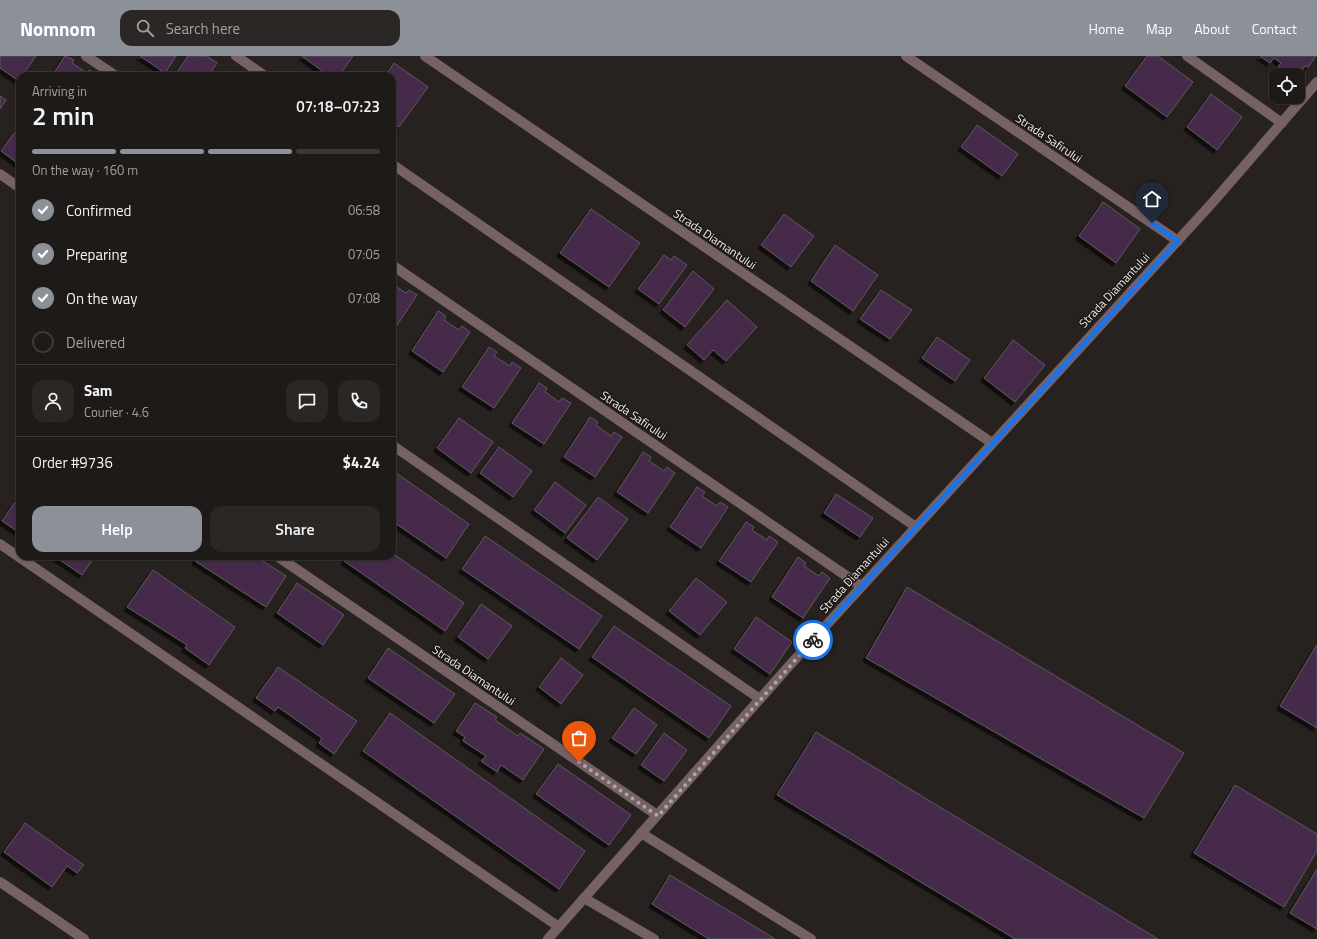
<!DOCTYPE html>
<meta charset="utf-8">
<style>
:root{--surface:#1d1a17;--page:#2a2724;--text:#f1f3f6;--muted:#a0a1a1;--line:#3b3836;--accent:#8c9099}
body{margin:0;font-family:"Titillium Web",sans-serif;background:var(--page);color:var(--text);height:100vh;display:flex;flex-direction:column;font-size:15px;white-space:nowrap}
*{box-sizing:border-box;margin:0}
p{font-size:13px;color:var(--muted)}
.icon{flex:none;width:22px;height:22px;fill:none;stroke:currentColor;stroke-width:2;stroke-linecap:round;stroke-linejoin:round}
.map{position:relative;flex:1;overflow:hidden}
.drawer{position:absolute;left:16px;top:16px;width:380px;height:488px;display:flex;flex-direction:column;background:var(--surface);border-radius:12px;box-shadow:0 1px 3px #0004,0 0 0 1px var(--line)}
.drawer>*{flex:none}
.fabs{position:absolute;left:1269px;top:12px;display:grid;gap:8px}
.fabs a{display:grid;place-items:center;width:36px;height:36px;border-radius:8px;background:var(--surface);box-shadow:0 1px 3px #0004,0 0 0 1px var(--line);font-size:20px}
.pin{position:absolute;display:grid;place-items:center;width:34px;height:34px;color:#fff;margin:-41px -17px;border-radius:50% 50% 50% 0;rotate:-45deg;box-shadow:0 0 4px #0007}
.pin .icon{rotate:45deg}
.courier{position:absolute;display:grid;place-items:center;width:40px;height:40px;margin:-20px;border:3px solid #1a73e8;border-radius:50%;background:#fff;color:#222;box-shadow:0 1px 5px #0007}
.overview em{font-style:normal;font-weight:600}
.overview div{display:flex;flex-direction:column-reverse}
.overview{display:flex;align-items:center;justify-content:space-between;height:68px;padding:0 16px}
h1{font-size:26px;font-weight:600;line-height:30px}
.bar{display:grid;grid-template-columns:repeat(4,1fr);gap:6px 4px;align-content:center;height:48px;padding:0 16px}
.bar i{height:5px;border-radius:3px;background:var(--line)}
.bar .active{background:var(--accent)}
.bar p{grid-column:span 4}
.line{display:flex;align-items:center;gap:10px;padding:0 16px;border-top:1px solid var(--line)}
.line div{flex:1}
.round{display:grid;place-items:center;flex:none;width:42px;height:42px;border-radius:12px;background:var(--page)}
ol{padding:0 16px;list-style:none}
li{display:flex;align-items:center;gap:12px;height:44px}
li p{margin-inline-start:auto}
li .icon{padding:4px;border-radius:50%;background:var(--accent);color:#fff;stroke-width:4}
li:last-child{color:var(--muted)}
li i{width:22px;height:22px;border:2px solid var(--line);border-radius:50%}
.button{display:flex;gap:8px;margin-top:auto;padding:8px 16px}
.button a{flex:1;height:46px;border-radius:12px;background:var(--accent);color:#fff;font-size:16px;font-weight:600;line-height:46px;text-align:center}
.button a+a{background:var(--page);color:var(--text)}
header{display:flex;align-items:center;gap:24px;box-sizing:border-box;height:56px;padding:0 20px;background:var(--accent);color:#fff}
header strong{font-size:19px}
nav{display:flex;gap:22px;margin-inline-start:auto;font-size:14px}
.search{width:280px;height:36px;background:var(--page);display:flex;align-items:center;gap:10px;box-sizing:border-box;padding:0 14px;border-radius:12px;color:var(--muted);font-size:15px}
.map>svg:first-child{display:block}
.building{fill:#452a48;stroke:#5d595e;filter:url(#shadow)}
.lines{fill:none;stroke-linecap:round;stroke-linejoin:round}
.lane{stroke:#766165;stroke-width:10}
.street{stroke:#766165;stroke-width:10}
.done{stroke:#aaa6a4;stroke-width:4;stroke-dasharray:0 7.2}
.route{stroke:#1a73e8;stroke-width:5}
.labels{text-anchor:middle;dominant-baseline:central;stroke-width:3;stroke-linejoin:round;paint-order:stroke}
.street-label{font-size:12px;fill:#f0edeb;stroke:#1d1816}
</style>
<header>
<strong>Nomnom</strong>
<div class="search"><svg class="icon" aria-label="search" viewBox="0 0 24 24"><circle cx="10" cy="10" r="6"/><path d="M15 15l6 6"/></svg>Search here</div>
<nav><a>Home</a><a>Map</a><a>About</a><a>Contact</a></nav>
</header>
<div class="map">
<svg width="1317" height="883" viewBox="0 0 1317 883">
<defs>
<filter id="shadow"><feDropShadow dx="-3.5" dy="3.5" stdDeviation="0" flood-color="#0009"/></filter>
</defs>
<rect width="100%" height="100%" fill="#27221f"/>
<!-- building -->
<g class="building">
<path d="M0,0H36L22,20H20L19,25L0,12Z"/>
<path d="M65,0L74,4L72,7L87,17L89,14L98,19L52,20Z"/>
<path d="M140,0H176L165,17Z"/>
<path d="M188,0H207L217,7L210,17L212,20H174Z"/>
<path d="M302,0H353L339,20H329Z"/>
<path d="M1147,0H1158L1193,26L1167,61L1125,30Z"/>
<path d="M1260,0H1316L1308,11L1305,10L1298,20L1283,19L1276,14L1281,7L1274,2L1270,7Z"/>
<path d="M394,7L428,31L399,71L392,66V20H385Z"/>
<path d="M1211,38L1242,61L1217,94L1187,71Z"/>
<path d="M0,40L6,44L0,53Z"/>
<path d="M20,69V109L1,95Z"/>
<path d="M977,69L1018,98L1002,120L961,91Z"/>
<path d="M1103,146L1140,173L1116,207L1079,180Z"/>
<path d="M591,153L640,187L609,231L560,197Z"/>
<path d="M784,158L814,180L791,211L761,189Z"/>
<path d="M835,189L878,219L853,255L811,225Z"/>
<path d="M664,199L671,204L674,200L687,209L659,248L638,233Z"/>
<path d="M693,215L714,233L685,271L663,254Z"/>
<path d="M392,228L406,237L409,234L417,239L392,277Z"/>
<path d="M881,234L912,254L890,283L860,263Z"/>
<path d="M727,244L757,271L726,305L713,294L704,304L687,289Z"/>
<path d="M438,255L446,260L444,264L459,274L462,270L470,276L443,316L412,295Z"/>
<path d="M937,281L970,304L955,325L922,302Z"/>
<path d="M1013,284L1045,309L1015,346L984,322Z"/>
<path d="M489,291L497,296L494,300L510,310L512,306L521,312L494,352L462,331Z"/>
<path d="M539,327L547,332L545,336L559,346L562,342L571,347L544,388L512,367Z"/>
<path d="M590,361L598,366L596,369L611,380L614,376L622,381L595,421L564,401Z"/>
<path d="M459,362L493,386L471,417L437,392Z"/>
<path d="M499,391L532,415L513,441L480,417Z"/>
<path d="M643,396L651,401L649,405L664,415L667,411L675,417L648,457L617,436Z"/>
<path d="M392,414L469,468L446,502L392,465Z"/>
<path d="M555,426L586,449L565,477L534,454Z"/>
<path d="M697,431L705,436L702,440L717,450L720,446L728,451L701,492L670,471Z"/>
<path d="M836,438L873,462L860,481L824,457Z"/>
<path d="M20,439V477L2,465Z"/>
<path d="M598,441L628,463L597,504L567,482Z"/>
<path d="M746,466L754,471L752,474L767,484L769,480L778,486L751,526L719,505Z"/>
<path d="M485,480L602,560L579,593L462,513Z"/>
<path d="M392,497L464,547L445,575L344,505L347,500H392Z"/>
<path d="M54,500H95L82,519Z"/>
<path d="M198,500H255L286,520L266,551L195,505Z"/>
<path d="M798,501L806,507L804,510L819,520L822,516L830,522L803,562L772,541Z"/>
<path d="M153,514L235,571L209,609L185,592L187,589L127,551Z"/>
<path d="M696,522L727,546L700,579L669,555Z"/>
<path d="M297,527L344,559L323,589L277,557Z"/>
<path d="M907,531L1184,697L1144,762L866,602Z"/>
<path d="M481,548L512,570L488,603L458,581Z"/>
<path d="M756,561L792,586L770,618L734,593Z"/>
<path d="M614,570L731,650L709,682L592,601Z"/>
<path d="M1316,590H1317V672L1280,650Z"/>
<path d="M388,592L455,638L434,667L368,622Z"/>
<path d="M561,602L583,619L561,648L539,631Z"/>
<path d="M278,611L357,665L334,698L319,687L322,682L278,651L275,655L256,642Z"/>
<path d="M475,647L497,661L495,664L518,680L520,677L544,693L523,724L501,709L497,716L481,705L486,700L463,685L465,681L456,675Z"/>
<path d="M634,652L657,669L636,698L612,682Z"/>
<path d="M390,657L585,795L559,833L363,695Z"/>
<path d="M816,676L1158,883H1015L777,739Z"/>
<path d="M664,677L687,694L664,725L641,709Z"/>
<path d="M558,708L631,759L609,789L536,738Z"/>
<path d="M1235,729L1317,778V795L1284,851L1194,797Z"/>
<path d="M25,767L84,809L77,817L67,810L52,831L4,796Z"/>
<path d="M1317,813V873L1290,857Z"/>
<path d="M670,819L775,883H709L652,848Z"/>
</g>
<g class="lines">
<!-- lane -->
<path class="lane" d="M641,777L811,883"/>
<!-- street -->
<g class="street">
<path d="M86,0L116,20"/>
<path d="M236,0L265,20"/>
<path d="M425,0L992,387"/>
<path d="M906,0L1178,185"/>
<path d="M1187,0L1282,67"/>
<path d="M392,108L916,471"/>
<path d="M0,118L20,132"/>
<path d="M392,209L861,530"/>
<path d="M392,389L760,643"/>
<path d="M0,488L559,871"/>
<path d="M277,500L657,759"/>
<path d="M0,826L84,883"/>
<path d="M584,842L654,883"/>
<path d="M548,883L789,610L1213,146L1317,26"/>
</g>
</g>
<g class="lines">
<!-- done -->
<path class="done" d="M579,706L658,760L813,584"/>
<!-- route -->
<path class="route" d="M813,584L1178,185L1152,167"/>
</g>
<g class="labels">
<!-- street labels -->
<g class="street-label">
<text transform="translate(1049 82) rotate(34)">Strada Safirului</text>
<text transform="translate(715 183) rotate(34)">Strada Diamantului</text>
<text transform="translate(1114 234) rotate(-47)">Strada Diamantului</text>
<text transform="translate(634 359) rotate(34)">Strada Safirului</text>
<text transform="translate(854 519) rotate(-48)">Strada Diamantului</text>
<text transform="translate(474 619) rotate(34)">Strada Diamantului</text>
</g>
</g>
</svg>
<div class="fabs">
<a><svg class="icon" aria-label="locate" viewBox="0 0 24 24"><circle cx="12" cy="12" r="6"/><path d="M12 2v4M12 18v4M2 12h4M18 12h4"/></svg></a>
</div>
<div class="pin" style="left:579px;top:706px;background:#ea580c"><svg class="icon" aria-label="bag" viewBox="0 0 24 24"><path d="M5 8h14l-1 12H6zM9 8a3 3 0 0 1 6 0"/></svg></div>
<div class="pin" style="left:1152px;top:167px;background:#1f2937"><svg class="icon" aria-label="home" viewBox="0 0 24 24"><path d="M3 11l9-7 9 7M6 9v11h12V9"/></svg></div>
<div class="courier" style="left:813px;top:584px"><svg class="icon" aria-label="bike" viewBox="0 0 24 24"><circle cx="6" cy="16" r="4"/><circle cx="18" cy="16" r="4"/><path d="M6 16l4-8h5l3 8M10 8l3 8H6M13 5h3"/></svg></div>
<section class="drawer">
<div class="overview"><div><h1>2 min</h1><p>Arriving in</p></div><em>07:18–07:23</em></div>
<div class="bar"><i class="active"></i><i class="active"></i><i class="active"></i><i></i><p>On the way · 160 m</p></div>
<ol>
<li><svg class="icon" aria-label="check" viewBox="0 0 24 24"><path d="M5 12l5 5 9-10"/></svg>Confirmed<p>06:58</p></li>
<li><svg class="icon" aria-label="check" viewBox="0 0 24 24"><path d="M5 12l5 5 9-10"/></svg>Preparing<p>07:05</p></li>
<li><svg class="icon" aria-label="check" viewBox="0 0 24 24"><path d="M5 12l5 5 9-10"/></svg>On the way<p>07:08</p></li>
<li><i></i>Delivered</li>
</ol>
<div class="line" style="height:72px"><a class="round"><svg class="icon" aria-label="person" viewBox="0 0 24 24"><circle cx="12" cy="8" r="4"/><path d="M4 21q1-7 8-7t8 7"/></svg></a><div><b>Sam</b><p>Courier · 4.6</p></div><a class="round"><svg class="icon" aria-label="chat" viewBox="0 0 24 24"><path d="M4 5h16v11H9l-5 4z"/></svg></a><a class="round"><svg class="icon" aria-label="phone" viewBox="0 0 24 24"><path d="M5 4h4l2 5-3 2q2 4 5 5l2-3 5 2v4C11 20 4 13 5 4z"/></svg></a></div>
<div class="line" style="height:52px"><div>Order #9736</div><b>$4.24</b></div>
<div class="button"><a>Help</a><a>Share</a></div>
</section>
</div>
